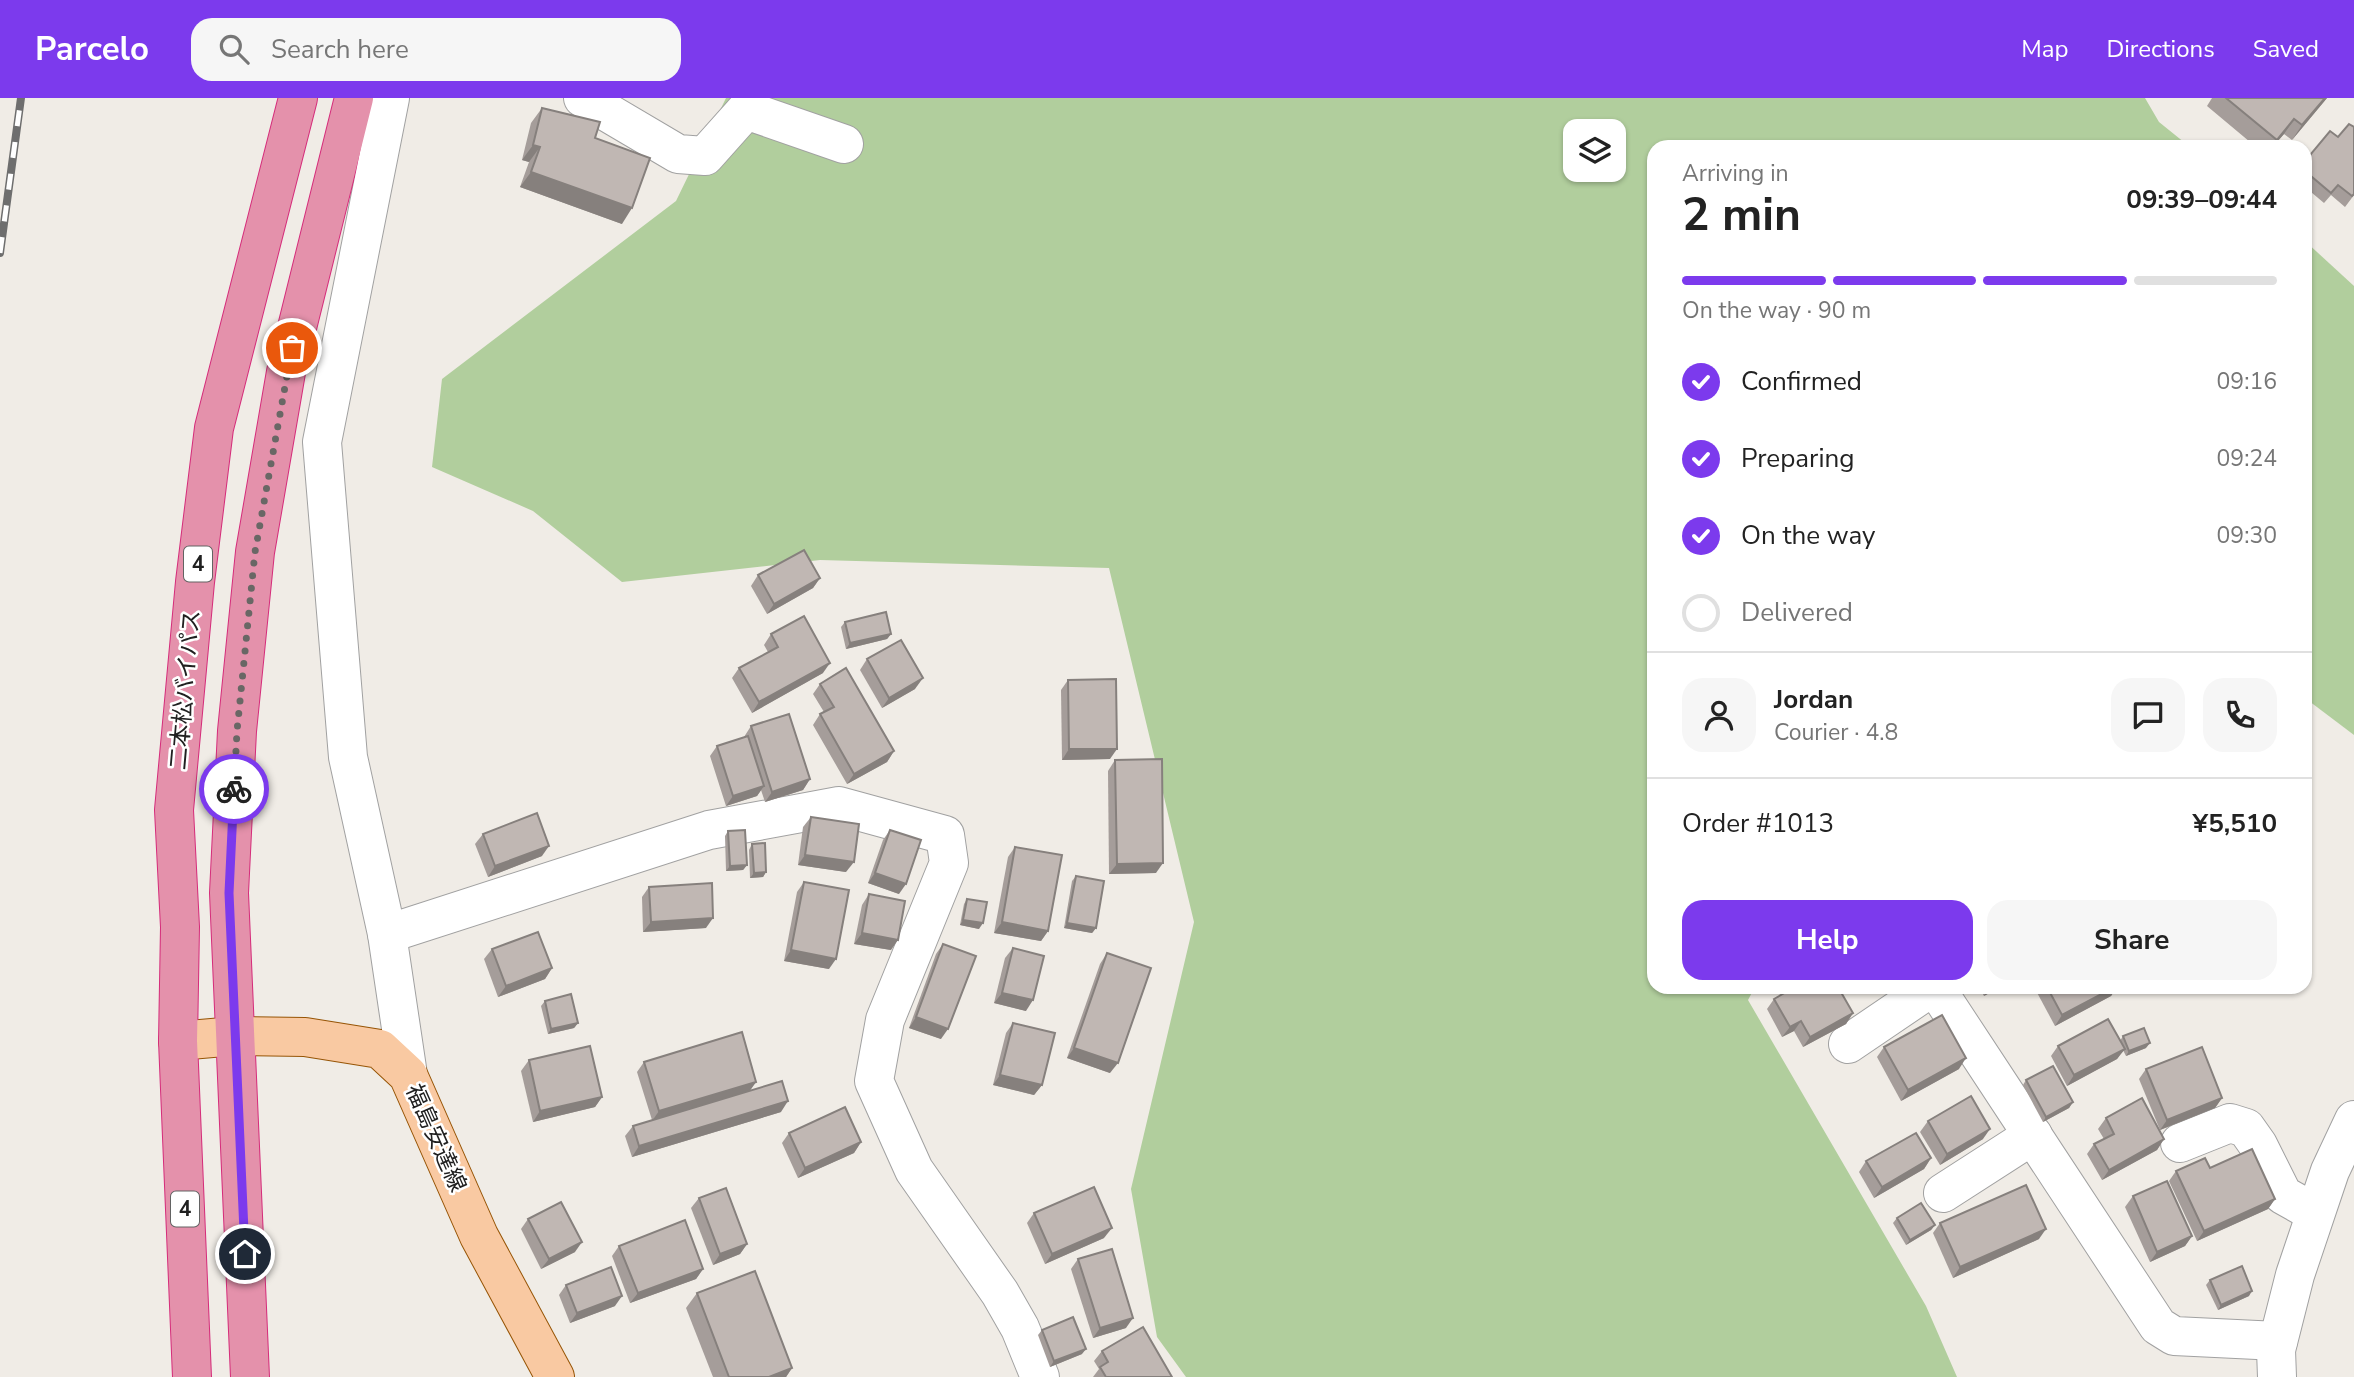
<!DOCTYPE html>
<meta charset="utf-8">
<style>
:root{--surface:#fff;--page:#f6f6f6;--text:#222;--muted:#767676;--line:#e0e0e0;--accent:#7c3aed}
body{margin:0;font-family:"Nunito Sans","Noto Sans JP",sans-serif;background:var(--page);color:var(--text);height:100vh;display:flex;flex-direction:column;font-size:26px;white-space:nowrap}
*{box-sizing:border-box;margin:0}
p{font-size:23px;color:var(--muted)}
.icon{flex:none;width:38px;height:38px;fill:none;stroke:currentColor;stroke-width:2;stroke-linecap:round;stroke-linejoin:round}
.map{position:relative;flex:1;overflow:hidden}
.drawer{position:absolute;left:1647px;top:42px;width:665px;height:854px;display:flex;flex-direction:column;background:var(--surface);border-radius:21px;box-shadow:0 2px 5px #0004}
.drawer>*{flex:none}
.tools{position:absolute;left:1563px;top:21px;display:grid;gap:14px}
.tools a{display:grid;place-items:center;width:63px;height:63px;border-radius:14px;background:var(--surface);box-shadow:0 2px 5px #0004;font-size:35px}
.pin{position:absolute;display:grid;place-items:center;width:60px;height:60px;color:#fff;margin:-30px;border:4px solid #fff;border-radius:50%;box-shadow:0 2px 7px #0007}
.courier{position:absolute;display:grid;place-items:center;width:70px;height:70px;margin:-35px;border:5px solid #7c3aed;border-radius:50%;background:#fff;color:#222;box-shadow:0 2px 9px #0007}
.overview em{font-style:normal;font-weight:700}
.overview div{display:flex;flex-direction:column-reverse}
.overview{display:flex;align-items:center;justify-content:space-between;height:119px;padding:0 35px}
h1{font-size:46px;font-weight:700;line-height:52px}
.bar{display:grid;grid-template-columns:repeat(4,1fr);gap:10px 7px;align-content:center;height:84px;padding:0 35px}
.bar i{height:9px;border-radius:5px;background:var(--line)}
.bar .current{background:var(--accent)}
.bar p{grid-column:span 4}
.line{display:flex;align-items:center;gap:18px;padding:0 35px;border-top:2px solid var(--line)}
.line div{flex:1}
.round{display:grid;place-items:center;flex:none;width:74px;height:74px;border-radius:21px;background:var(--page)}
ol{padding:0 35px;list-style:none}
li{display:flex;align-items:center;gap:21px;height:77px}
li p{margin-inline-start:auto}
li .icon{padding:7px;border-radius:50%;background:var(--accent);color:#fff;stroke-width:4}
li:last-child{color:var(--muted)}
li i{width:38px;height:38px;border:4px solid var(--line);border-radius:50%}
.cta{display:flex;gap:14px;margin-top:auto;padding:14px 35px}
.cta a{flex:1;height:80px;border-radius:21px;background:var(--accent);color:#fff;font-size:28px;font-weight:700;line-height:80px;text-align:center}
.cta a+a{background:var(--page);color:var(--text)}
header{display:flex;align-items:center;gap:42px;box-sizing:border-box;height:98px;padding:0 35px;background:var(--accent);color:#fff}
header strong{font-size:33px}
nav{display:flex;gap:38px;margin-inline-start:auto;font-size:24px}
.search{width:490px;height:63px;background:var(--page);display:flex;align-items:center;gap:18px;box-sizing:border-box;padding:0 24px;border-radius:21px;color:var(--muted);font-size:26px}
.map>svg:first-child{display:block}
.forest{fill:#b1ce9d;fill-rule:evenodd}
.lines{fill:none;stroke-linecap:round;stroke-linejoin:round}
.minor-casing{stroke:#a1a1a1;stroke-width:40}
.major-casing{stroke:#965405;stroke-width:40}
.highway-casing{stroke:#d52c7a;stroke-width:40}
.minor{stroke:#fff;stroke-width:38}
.major{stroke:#f9c9a2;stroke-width:38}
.highway{stroke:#e491ab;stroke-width:38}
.rail-casing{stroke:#6e6e6e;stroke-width:8}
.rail{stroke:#fff;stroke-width:5;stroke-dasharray:16;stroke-linecap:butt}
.wall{fill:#a59d9a}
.shaded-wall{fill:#86807d}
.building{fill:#c0b7b3;stroke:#86807d;stroke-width:2}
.done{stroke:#696765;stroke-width:7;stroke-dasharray:0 12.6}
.route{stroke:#7c3aed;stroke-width:9}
.labels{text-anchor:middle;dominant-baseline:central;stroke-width:5;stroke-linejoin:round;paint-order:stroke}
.shield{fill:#fff;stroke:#636363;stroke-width:2}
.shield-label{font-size:21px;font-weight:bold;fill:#202020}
.street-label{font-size:23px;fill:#202020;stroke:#fff}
</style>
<header>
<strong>Parcelo</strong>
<div class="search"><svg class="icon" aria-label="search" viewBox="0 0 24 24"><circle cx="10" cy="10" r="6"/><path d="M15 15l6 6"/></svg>Search here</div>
<nav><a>Map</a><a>Directions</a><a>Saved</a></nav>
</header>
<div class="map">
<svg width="2354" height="1279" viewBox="0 0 2354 1279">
<rect width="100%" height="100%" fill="#f0ece6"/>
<!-- forest -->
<g class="forest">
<path d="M726,0H2145L2159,24L2190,49H1654V889H1755L1748,902L1926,1208L1957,1279H1186L1157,1239L1131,1091L1194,824L1109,470L820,462L622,484L533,413L432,369L442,281L676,103ZM1575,33H1614V72H1575Z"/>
<path d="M2305,143L2354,188V637L2305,600Z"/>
</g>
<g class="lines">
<defs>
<g id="minor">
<path d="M390,0L322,344L348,659L387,836L408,977"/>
<path d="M583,0L678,56L705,58L746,12L844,46"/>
<path d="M387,836L709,732L839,708L945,737L949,765L885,922L874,983L914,1072L1000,1195L1020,1230L1040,1279"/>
<path d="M1935,889L2158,1228L2174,1238L2278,1243"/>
<path d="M1848,946L1932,889"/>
<path d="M2180,1045L2230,1025L2246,1030L2258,1047L2283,1097L2315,1115"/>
<path d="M1943,1095L2033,1037"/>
<path d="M2277,1279L2276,1252L2295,1177L2330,1073L2354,1022"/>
</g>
<path id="major" d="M178,943L235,938L305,939L380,951L408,977L479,1138L555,1279"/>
<g id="highway">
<path d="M192,1279L178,943L180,829L174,712L195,484L214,330L298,0"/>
<path d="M250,1279L229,795L237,633L255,454L286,274L354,0"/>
</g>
</defs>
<!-- minor casing -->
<use href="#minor" class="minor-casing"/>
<!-- major casing -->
<use href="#major" class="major-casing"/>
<!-- highway casing -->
<use href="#highway" class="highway-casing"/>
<!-- minor -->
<use href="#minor" class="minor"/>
<!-- major -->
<use href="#major" class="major"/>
<!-- highway -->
<use href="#highway" class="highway"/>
<defs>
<path id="rail" d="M0,155L21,0"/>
</defs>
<!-- rail casing -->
<use href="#rail" class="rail-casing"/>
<!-- rail -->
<use href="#rail" class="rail"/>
</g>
<!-- wall -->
<g class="wall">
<path d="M2212,0H2327L2292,42L2284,36L2273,49H2256L2207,8Z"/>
<path d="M542,10L595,40L622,126L520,89L529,64L522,62L531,25Z"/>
<path d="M2305,63L2354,97L2345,109L2331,97L2324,105L2305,89Z"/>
<path d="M758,477L820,480L813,490L767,516L751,488Z"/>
<path d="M845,524L891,536L887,541L846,551L841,529Z"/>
<path d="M771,536L823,575L752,615L732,580L739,570L768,554L764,547Z"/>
<path d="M867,561L915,591L882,610L860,572Z"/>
<path d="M1068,582L1110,661L1062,662L1061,592Z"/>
<path d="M820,586L894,653L887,664L847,686L813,627L820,616L824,614L813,596Z"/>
<path d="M751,628L810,681L803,692L765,704L761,692L757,698L726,708L710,658L717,648L744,639Z"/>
<path d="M1115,662L1156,775L1109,776L1108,673Z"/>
<path d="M811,719L846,774L798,767L803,729Z"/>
<path d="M890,732L899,796L868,785L883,742Z"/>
<path d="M728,733L747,767L743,772L726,773L725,738Z"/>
<path d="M483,736L542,758L488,779L475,746Z"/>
<path d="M752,746L766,774L763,779L750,780L749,752Z"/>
<path d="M1015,749L1048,833L1041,843L994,835L1008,759Z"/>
<path d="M1076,778L1096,830L1092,835L1064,830L1072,783Z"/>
<path d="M804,784L829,871L784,863L797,794Z"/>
<path d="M649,789L706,830L643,834L642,799Z"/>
<path d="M869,796L891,852L854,846L862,807Z"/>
<path d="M967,801L979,831L960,827L964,806Z"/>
<path d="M943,846L941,941L909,930L936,856Z"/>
<path d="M1013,850L1026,913L994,905L1005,860Z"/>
<path d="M492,851L552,870L545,881L498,899L484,861Z"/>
<path d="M1107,855L1110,975L1067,960L1100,866Z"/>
<path d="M1979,889H2000L1984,898Z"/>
<path d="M2034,889H2117L2111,898L2055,928Z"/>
<path d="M1774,901L1853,915L1846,926L1803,949L1794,933L1782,939L1767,911Z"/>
<path d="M545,903L578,925L574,930L548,936L541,908Z"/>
<path d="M1013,925L1042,987L1034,997L993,987L1006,935Z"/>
<path d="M2123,938L2146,950L2126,958L2123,952L2117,961L2067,988L2051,958L2058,948L2120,943Z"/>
<path d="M1884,949L1959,971L1901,1003L1877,959Z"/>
<path d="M529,962L602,999L595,1009L533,1024L521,973Z"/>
<path d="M644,964L756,984L750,992L781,1014L632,1059L625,1038L633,1028L652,1022L637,974Z"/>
<path d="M2146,971L2222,1000L2215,1010L2160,1032L2139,981Z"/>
<path d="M2026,982L2073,1004L2069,1010L2043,1024L2023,987Z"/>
<path d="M2106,1020L2164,1041L2157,1052L2102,1082L2087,1056L2094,1046L2104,1041L2098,1031Z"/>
<path d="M1928,1023L1983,1041L1940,1067L1920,1034Z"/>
<path d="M789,1035L861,1044L854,1055L798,1080L782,1045Z"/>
<path d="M1931,1060L1924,1071L1874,1100L1859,1074L1866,1063Z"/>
<path d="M2210,1070L2275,1101L2268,1111L2197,1143L2169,1083L2176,1073Z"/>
<path d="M2133,1098L2192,1138L2185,1148L2150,1164L2125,1109Z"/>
<path d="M699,1100L747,1146L740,1156L713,1167L691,1110Z"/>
<path d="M1034,1115L1104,1140L1045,1166L1027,1125Z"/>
<path d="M1897,1120L1935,1127L1931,1132L1906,1147L1893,1125Z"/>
<path d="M528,1121L575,1154L541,1171L521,1131Z"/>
<path d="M1940,1125L2039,1141L1953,1180L1933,1135Z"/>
<path d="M619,1148L703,1171L696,1181L630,1205L612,1158Z"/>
<path d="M1078,1161L1126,1230L1093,1240L1071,1171Z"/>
<path d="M2210,1182L2249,1198L2218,1212L2206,1187Z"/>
<path d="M566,1187L615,1208L570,1225L559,1197Z"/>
<path d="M697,1195L792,1270L786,1279H713L686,1210Z"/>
<path d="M1042,1232L1082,1256L1050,1269L1038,1237Z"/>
<path d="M1102,1253L1172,1279H1093L1099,1271L1094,1263Z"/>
</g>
<!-- shaded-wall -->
<g class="shaded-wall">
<path d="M2325,0H2327L2292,42L2302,27Z"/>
<path d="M2294,21L2284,36L2272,49L2277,42Z"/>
<path d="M533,47L540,49L529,64L522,62Z"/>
<path d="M531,74L632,110L622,126L520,89Z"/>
<path d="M820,480L813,490L767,516L774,506Z"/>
<path d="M891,536L887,541L846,551L850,545Z"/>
<path d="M830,565L823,575L752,615L759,604Z"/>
<path d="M923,580L915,591L882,610L889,600Z"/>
<path d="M1069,651H1117L1110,661L1062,662Z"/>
<path d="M894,653L887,664L847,686L854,676Z"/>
<path d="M810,681L803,692L765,704L772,694Z"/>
<path d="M764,688L757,698L726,708L733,698Z"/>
<path d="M549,748L542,758L488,779L495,768Z"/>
<path d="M805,757L854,764L846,774L798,767Z"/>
<path d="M1163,765L1156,775L1109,776L1117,766Z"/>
<path d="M747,767L743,772L726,773L730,768Z"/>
<path d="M766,774L763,779L750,780L754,775Z"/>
<path d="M875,775L906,786L899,796L868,785Z"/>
<path d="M713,820L706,830L643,834L651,824Z"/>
<path d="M963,822L983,825L979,831L960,827Z"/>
<path d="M1002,824L1048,833L1041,843L994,835Z"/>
<path d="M1067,825L1096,830L1092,835L1064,830Z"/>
<path d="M862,835L898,842L891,852L854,846Z"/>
<path d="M791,852L836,861L829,871L784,863Z"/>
<path d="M552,870L545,881L498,899L506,888Z"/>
<path d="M1994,889H2000L1984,898L1988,892Z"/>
<path d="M2115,889H2117L2111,898L2055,928L2062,917Z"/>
<path d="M1002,895L1033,902L1026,913L994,905Z"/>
<path d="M1853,915L1846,926L1803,949L1810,939Z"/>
<path d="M916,919L948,931L941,941L909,930Z"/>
<path d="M1801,923L1794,933L1782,939L1790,929Z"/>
<path d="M578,925L574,930L548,936L551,931Z"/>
<path d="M2150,945L2146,950L2126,958L2129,953Z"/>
<path d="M1074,950L1118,965L1110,975L1067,960Z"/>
<path d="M2125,951L2117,961L2067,988L2074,977Z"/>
<path d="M1966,960L1959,971L1901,1003L1908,992Z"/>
<path d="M1000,977L1042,987L1034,997L993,987Z"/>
<path d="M756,984L749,994L652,1023L659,1013Z"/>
<path d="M602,999L595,1009L533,1024L540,1013Z"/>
<path d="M2222,1000L2215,1010L2160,1032L2167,1022Z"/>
<path d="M788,1003L781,1014L632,1059L639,1048Z"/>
<path d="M2073,1004L2069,1010L2043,1024L2046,1019Z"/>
<path d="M1990,1031L1983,1041L1940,1067L1947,1056Z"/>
<path d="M2164,1041L2157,1052L2102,1082L2109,1072Z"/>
<path d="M861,1044L854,1055L798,1080L805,1070Z"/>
<path d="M1931,1060L1924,1071L1874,1100L1882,1089Z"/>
<path d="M2275,1101L2268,1111L2197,1143L2204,1133Z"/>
<path d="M1935,1127L1931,1132L1906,1147L1910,1142Z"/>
<path d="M1112,1130L1104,1140L1045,1166L1052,1156Z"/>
<path d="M2046,1131L2039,1141L1953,1180L1960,1169Z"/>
<path d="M2192,1138L2185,1148L2150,1164L2157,1154Z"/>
<path d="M582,1144L575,1154L541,1171L549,1161Z"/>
<path d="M747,1146L740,1156L713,1167L720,1156Z"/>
<path d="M703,1171L696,1181L630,1205L638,1195Z"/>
<path d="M2252,1193L2249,1198L2218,1212L2221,1207Z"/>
<path d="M622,1198L615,1208L570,1225L577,1215Z"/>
<path d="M1133,1220L1126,1230L1093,1240L1100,1230Z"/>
<path d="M1086,1251L1082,1256L1050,1269L1054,1263Z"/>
<path d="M792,1270L786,1279H769Z"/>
</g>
<!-- building -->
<g class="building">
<path d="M2226,0H2325L2302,27L2294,21L2277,42Z"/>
<path d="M542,10L600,24L595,40L650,60L632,110L531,74L540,49L533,47Z"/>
<path d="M2349,26L2354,29V96L2352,98L2338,87L2331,95L2305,73V63L2330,33L2338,39Z"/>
<path d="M804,452L820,480L774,506L758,477Z"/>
<path d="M886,514L891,536L850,545L845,524Z"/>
<path d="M804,518L830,565L759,604L739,570L778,549L771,536Z"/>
<path d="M901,542L923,580L889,600L867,561Z"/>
<path d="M846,570L894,653L854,676L820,616L834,609L820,586Z"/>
<path d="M1116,581L1117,651H1069L1068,582Z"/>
<path d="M789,616L810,681L772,694L751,628Z"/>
<path d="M748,638L764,688L733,698L717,648Z"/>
<path d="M1162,661L1163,765L1117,766L1115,662Z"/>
<path d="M537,715L549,748L495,768L483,736Z"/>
<path d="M811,719L859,726L854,764L805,757Z"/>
<path d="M745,732L747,767L730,768L728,733Z"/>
<path d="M890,732L921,742L906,786L875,775Z"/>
<path d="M765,745L766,774L754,775L752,746Z"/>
<path d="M1015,749L1062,757L1048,833L1002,824Z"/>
<path d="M1076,778L1104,783L1096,830L1067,825Z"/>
<path d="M804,784L849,792L836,861L791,852Z"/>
<path d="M712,785L713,820L651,824L649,789Z"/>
<path d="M869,796L905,803L898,842L862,835Z"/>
<path d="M967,801L987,804L983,825L963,822Z"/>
<path d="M538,834L552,870L506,888L492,851Z"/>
<path d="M943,846L976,858L948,931L916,919Z"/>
<path d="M1013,850L1044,858L1033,902L1002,895Z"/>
<path d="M1107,855L1151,870L1118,965L1074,950Z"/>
<path d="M1795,889H1838L1853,915L1810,939L1801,923L1790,929L1774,901Z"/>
<path d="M2047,889H2115L2062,917Z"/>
<path d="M571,896L578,925L551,931L545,903Z"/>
<path d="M1942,917L1966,960L1908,992L1884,949Z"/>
<path d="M2108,921L2125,951L2074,977L2058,948Z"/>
<path d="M1013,925L1055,935L1042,987L1000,977Z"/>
<path d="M2144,930L2150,945L2129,953L2123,938Z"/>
<path d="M742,934L756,984L659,1013L644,964Z"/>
<path d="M590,948L602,999L540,1013L529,962Z"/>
<path d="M2202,949L2222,1000L2167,1022L2146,971Z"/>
<path d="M2053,968L2073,1004L2046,1019L2026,982Z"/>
<path d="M782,983L788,1003L639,1048L633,1028Z"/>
<path d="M1971,998L1990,1031L1947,1056L1928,1023Z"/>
<path d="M2142,1000L2164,1041L2109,1072L2094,1046L2114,1036L2106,1020Z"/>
<path d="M845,1009L861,1044L805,1070L789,1035Z"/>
<path d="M1916,1035L1931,1060L1882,1089L1866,1063Z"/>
<path d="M2252,1051L2275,1101L2204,1133L2176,1073L2205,1060L2210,1070Z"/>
<path d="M2167,1083L2192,1138L2157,1154L2133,1098Z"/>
<path d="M2026,1087L2046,1131L1960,1169L1940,1125Z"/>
<path d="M1094,1089L1112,1130L1052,1156L1034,1115Z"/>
<path d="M726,1090L747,1146L720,1156L699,1100Z"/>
<path d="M561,1104L582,1144L549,1161L528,1121Z"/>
<path d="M1921,1105L1935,1127L1910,1142L1897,1120Z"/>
<path d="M685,1122L703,1171L638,1195L619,1148Z"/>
<path d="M1112,1151L1133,1220L1100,1230L1078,1161Z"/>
<path d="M2242,1168L2252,1193L2221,1207L2210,1182Z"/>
<path d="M611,1169L622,1198L577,1215L566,1187Z"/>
<path d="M755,1173L792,1270L769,1279H729L697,1195Z"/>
<path d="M1073,1219L1086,1251L1054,1263L1042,1232Z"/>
<path d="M1143,1229L1172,1279H1106L1100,1269L1108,1264L1102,1253Z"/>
</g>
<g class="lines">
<!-- done -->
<path class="done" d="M234,691L237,633L255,454L292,250"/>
<!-- route -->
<path class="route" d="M234,691L229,795L245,1156"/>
</g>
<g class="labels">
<!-- shield labels -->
<g class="shield">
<rect x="184" y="448.5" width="28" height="35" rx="5"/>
<rect x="171" y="1093.5" width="28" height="35" rx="5"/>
</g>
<g class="shield-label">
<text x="198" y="466">4</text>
<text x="185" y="1111">4</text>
</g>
<!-- street labels -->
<g class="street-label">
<text transform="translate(185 592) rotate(-85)">二本松バイパス</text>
<text transform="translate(436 1040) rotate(66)">福島安達線</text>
</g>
</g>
</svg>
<div class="tools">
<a><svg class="icon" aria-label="layers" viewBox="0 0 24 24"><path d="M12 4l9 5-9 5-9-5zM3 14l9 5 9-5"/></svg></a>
</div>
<div class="pin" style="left:292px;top:250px;background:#ea580c"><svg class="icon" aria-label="bag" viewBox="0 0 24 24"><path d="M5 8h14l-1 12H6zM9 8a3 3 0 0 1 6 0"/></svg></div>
<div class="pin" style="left:245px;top:1156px;background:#1f2937"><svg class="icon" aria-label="home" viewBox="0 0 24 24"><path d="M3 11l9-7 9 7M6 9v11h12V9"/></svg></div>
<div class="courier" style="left:234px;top:691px"><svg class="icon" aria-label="bike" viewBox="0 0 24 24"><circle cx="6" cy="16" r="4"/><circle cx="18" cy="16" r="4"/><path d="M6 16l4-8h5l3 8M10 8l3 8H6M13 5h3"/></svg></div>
<section class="drawer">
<div class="overview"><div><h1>2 min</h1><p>Arriving in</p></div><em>09:39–09:44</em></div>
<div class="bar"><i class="current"></i><i class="current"></i><i class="current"></i><i></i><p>On the way · 90 m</p></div>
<ol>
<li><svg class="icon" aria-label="check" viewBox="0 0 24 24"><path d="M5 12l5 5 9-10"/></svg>Confirmed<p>09:16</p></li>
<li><svg class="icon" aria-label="check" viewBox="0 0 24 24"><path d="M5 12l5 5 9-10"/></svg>Preparing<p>09:24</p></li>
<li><svg class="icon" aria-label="check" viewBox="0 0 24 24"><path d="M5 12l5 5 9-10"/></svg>On the way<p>09:30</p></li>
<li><i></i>Delivered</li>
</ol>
<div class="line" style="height:126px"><a class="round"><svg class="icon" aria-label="person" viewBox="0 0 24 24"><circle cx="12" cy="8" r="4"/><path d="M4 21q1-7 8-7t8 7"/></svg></a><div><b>Jordan</b><p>Courier · 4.8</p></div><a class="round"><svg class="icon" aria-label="chat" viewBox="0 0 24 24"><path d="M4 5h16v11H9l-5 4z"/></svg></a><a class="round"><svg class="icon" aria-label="phone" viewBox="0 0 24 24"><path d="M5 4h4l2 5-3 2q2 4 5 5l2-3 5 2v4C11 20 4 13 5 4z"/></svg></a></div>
<div class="line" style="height:91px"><div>Order #1013</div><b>¥5,510</b></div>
<div class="cta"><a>Help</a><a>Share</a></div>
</section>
</div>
